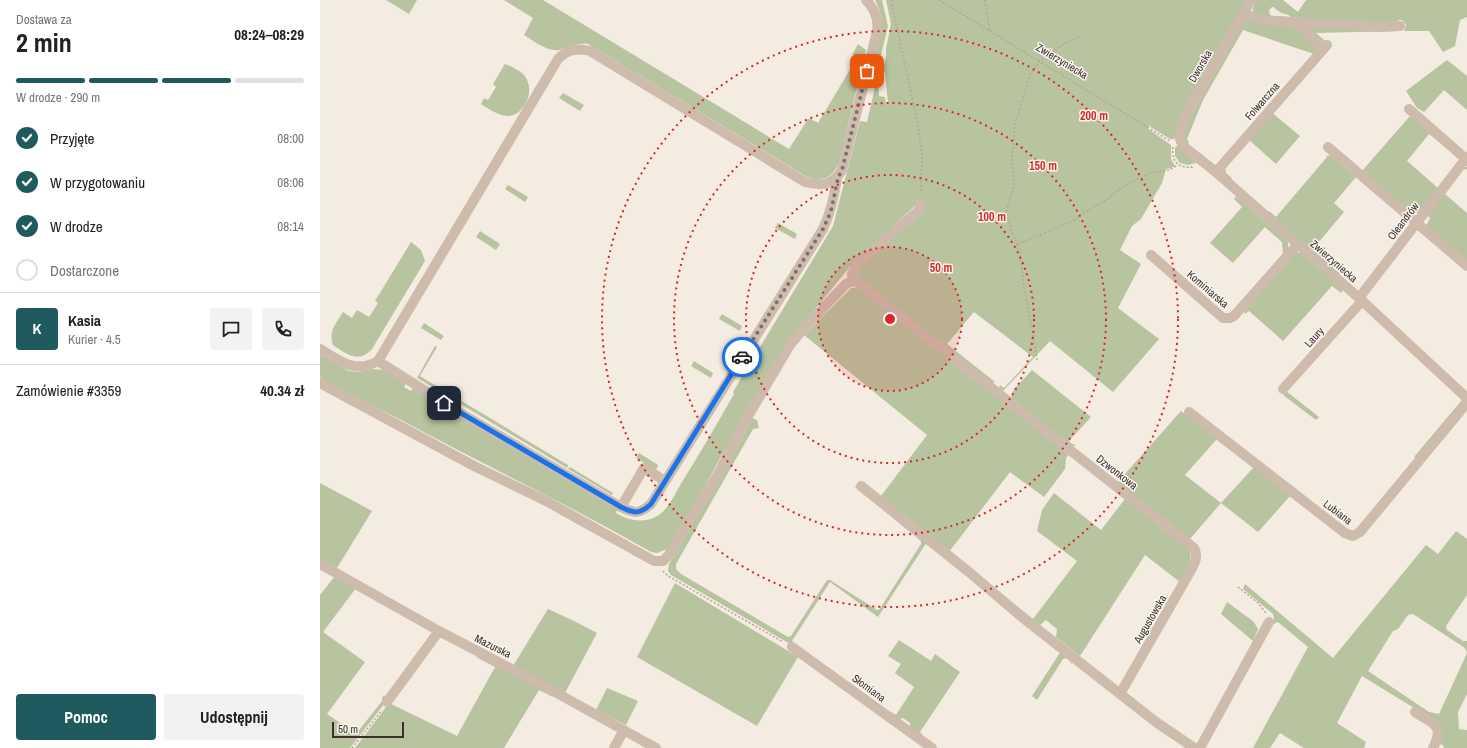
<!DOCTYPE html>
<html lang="pl">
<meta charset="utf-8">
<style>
:root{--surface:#fff;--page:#f2f2f2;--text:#222;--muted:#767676;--line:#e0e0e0;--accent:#1f5a5e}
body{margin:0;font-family:"Archivo Narrow",sans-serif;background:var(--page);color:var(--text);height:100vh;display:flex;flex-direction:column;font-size:15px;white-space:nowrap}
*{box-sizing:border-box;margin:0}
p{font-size:13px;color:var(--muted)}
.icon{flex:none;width:22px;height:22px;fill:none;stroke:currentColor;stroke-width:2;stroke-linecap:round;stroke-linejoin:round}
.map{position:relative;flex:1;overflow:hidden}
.sheet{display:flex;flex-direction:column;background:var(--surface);width:320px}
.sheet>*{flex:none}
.scale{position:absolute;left:12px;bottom:10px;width:72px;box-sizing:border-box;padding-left:4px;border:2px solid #3b302b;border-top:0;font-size:11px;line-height:14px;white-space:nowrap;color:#3b302b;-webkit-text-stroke:3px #fbf5ee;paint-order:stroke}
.pin{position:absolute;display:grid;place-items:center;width:34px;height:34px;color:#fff;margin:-17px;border-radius:8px;box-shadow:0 2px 6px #0006}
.courier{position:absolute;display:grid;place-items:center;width:40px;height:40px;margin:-20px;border:3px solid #1a73e8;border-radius:50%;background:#fff;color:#222;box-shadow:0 1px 5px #0007}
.headline em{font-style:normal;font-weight:700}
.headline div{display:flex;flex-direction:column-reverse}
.headline{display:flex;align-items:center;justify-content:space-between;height:68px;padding:0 16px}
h1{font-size:26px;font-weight:700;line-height:30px}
.bar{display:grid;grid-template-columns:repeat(4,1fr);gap:6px 4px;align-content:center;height:48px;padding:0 16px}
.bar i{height:5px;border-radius:3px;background:var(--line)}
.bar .selected{background:var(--accent)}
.bar p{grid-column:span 4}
.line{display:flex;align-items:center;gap:10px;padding:0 16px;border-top:1px solid var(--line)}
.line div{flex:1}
.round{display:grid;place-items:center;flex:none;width:42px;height:42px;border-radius:4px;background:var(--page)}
ol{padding:0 16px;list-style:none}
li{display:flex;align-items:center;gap:12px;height:44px}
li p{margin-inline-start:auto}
li .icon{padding:4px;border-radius:50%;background:var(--accent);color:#fff;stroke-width:4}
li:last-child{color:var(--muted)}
li i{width:22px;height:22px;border:2px solid var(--line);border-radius:50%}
.cta{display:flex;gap:8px;margin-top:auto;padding:8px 16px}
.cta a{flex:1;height:46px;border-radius:4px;background:var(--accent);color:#fff;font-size:16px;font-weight:700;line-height:46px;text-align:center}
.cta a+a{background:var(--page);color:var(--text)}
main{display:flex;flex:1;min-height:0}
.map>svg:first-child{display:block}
.green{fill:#b8c4a0;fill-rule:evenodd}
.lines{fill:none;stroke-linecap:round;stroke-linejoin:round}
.path{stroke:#b9a596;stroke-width:1.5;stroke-dasharray:2 2;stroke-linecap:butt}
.minor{stroke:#cdbbac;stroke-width:10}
.done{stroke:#7c716b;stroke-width:4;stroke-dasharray:0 7.2}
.route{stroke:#1a73e8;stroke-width:5}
.ring{fill:none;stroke:#d62828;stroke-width:2;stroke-dasharray:2 4}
.labels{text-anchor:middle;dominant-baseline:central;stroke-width:3;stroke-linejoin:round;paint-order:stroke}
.street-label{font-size:11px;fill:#3b302b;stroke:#fbf5ee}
.centre{fill:#d62828;stroke:#fbf5ee;stroke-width:2}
.ring-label{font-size:12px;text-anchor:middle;font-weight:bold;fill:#d62828;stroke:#fbf5ee;stroke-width:3;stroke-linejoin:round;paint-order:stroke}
</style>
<main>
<section class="sheet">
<div class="headline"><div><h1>2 min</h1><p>Dostawa za</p></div><em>08:24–08:29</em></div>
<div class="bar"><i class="selected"></i><i class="selected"></i><i class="selected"></i><i></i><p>W drodze · 290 m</p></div>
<ol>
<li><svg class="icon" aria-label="check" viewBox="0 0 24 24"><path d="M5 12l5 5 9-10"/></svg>Przyjęte<p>08:00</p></li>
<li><svg class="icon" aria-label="check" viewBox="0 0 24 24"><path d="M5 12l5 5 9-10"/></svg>W przygotowaniu<p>08:06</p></li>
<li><svg class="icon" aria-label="check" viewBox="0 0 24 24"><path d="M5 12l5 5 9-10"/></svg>W drodze<p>08:14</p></li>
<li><i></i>Dostarczone</li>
</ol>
<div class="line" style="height:72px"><b class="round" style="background:var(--accent);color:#fff">K</b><div><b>Kasia</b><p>Kurier · 4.5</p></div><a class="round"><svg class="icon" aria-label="chat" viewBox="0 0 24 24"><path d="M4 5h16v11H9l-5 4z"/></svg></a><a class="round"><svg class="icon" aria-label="phone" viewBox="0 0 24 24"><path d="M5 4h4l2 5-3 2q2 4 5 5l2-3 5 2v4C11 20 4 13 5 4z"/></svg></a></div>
<div class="line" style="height:52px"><div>Zamówienie #3359</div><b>40.34 zł</b></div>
<div class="cta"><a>Pomoc</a><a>Udostępnij</a></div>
</section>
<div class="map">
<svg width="1147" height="748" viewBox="0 0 1147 748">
<rect width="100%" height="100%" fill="#f4ebe1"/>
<!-- green -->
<g class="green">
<path d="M66,0H97L89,14Z"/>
<path d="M184,0H223L469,149L488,119H491L498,123L537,58L532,55L538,44L546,50L519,163C513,177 502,183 487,177L268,44C257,43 249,47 239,50C227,52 214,41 204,35L213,18Z"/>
<path d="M555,0H562L568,26L557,72L559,96L565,97L566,104L568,103L565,72L563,70L566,57V49L571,24L566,0H927L857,136L854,139H850L829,126L827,128L851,145V159L855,166L851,168L846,169L842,183L821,219L812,226L800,250L821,264L798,308L839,339L793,392L730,341L684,390L681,391L679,389L680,385L684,388L713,357L654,312L627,344L675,382L671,384L537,278L536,272L540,265L603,210L598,203L546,251L529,268L467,343L428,407L384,488L347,549L337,553L331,552C249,505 164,465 81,420C54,406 25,394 0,377V355L29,371L38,372L53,369L64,370L86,383L84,387L91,391L94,387L297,510L296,513C309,521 325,524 339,515C349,508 356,492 362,482C380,453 397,424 414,394L413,392L513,226L540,121L547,122L556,83L553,82L555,74L551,73L562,25C562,16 559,8 555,0Z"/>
<path d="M935,0H963L978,12L986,0H1147V17L1140,20L1135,46L1123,52L1109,31H1084L1086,25L1082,20H1079L1076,22L1067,24L973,20C970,14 967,15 962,13C959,12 956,9 953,7H952L949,10L951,18L932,13Z"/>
<path d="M927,20L968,24L981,30L996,49L994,54L923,30L883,100L867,139L869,142L867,145L865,142L864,128L924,21Z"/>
<path d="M983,24L1078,30V31L996,33L1005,41L1003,43Z"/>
<path d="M1127,60L1147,76V110L1124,90L1104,112L1097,108L1086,91Z"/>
<path d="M185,64C192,67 202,71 206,78C215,92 204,116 187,116C177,115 169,109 161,104L164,98L168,100L176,87L173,84Z"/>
<path d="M243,93L264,105L260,111L239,98Z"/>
<path d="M951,112L980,136L956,164L929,140L905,168L906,173L912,178L910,180L902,170Z"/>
<path d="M1090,116L1137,157V159L1135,155L1109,134L1087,161L1118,188L1100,212L1092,213L1042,171Z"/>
<path d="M857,146L863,149L876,163L868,165L860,163L855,156V148Z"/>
<path d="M1011,155L1023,164V166L1036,177L1014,203L1024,212L993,249L1021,274L1017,275L947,214L949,211L956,217L1007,157L1006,156Z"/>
<path d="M1143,167H1147V169L1143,170L1125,194L1147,213V263L1106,226L1110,218L1106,214Z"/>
<path d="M188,185L208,197L205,202L185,189Z"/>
<path d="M916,196L968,242V249L963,254L962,242L945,227L913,263L890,243L922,207L914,199Z"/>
<path d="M458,223L477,234L475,239L455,228Z"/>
<path d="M160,231L180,244L176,250L156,237Z"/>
<path d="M91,242L101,250L105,261L52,349C38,364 27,354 13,345C8,332 16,323 23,312L32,318L37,310L49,317L58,303L55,301Z"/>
<path d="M976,252L981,253L1023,289L1021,293L1012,286L963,341L929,311L925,314L924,312Z"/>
<path d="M539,287L749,454L746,458L745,469L724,497L690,472L629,552L561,496L607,435L484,335L531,288Z"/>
<path d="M402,314L422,326L420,331L399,319Z"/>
<path d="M104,323L124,336L121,340L101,328Z"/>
<path d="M115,346L117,347L100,376L248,465L247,468L97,378Z"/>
<path d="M374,361L393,373L391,378L371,366Z"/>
<path d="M712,370L771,417L749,441L752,444L756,445L750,447L691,397L694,389Z"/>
<path d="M1126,385L1144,401L1096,458L1094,457L1142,400Z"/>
<path d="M966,391L999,417L996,420L963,395Z"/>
<path d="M861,411L897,439L865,475L901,503L934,467L970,496L938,532L901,503L869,540L797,483Z"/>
<path d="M432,418L437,420L439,428L433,429L356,564V569L361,574L468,637L471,636L507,580H510L557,610H559L601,544V541L535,487L536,486L607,542L558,617L510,582L472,641L484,650L472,645L351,575L348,571L349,564L408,465Z"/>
<path d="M319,453L338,465L336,470L316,458Z"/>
<path d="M250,467L293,493L292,495L248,469Z"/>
<path d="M0,483L52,511L17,568L0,561Z"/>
<path d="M734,493L781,530L805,499L870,550C873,562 865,572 860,582L825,555L760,656L736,637L737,629L726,620L720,625L714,623L682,594L713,619L757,561L717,531L722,510Z"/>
<path d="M1136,531L1147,539V595L1126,626L1127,630L1143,641H1147V694L1138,712L1139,729L1147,730V748H1124L1123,745L1119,744L1107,716L1042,676L1017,723L1046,742L1044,748H984L960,733L950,748H933L988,647L958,622L953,624L954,619L953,614L923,589L925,584L1013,658L1106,545L1118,554ZM1093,614L1145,648L1147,653L1119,714L1109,712L1048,671L1073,631L1078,629L1088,615Z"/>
<path d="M15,576L36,588L3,632L45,662L7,714L36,734L62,701V698L64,695L65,699V703L30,748H0V595Z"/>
<path d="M355,583L478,657L437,726L317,657Z"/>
<path d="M907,602L934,622L938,629L933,641L901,614Z"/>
<path d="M228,609L254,621L277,633L245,693L193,666Z"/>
<path d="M579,640L611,661L615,654L640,672L600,732L602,734L599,736L590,728V723L583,718L577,720L572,716L571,712L576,715L594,687L575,673L581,664L568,656Z"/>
<path d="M741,651L753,662L751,664V662L747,658L743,659L717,700L712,696Z"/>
<path d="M158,656L232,695L233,697L219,690L184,748H35L69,703L137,736L175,667L156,657Z"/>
<path d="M287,688L318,701L306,725L276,710Z"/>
</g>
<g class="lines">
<!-- path -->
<g class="path">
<path d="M571,0L598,125L602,155L601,193"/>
<path d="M619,0L850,141"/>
<path d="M665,0L670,31"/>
<path d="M853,147C851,162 859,169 874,167"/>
<path d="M698,244L751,222L770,209L788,199L802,187L830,173L849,170L858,165"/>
<path d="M717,360L715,346L704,287L700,253L686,213L694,184L692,159L695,124L710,75L720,61L745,43L760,37"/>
<path d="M343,571L348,576L463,642"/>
<path d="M918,587L938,603L946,613"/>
<path d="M32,748L62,710"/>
</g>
<!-- minor -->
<g class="minor">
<path d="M931,0L864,118L860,129V139L863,146L896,172L1039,298L1147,398"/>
<path d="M924,14L942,20L1059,27L1080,26"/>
<path d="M974,22L985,30L1002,50"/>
<path d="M1089,109L1147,160"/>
<path d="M1008,147L1147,266"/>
<path d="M896,172L1007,45"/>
<path d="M831,255L903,318H910L914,316L977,245"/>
<path d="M533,281L532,274L534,270L541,260L599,210L601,203"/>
<path d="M1039,298L1147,157"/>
<path d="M0,349C20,361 35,374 58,361L238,59C248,49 257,48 270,51L485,182C502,186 512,186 522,170L557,32C559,19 555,9 546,0"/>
<path d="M58,361L137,411L301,507C315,514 320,514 331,504L503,229C511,212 514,196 517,178"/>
<path d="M0,383L154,466L226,501L334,561H343L348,556L401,469L421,428L470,345L484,328L526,284L530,282L536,281L874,548C880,558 872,568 867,577L800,694"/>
<path d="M963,389L1042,301"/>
<path d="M869,412L1025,533L1033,536L1040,532L1147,403"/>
<path d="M541,486L649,572L703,618L836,722L874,748"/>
<path d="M301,507L324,468L345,481"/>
<path d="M0,564L119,631L226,687L336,748"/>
<path d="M472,647L612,748"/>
<path d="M67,702L119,631"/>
<path d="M1095,712C1113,724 1125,725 1113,748"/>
<path d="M294,748L304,730"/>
<path d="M880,748L949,622"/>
</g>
</g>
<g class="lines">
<!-- done -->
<path class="done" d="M422,357L503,229C507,220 512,211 513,201C516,190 516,180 522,170L547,71"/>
<!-- route -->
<path class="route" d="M124,403L301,507C315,514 320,514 331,504L422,357"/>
</g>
<!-- distance rings -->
<circle cx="570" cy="319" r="72" fill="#d62828" fill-opacity=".12"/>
<g class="ring">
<circle cx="570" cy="319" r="72"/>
<circle cx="570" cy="319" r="144"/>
<circle cx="570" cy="319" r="216"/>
<circle cx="570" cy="319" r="288"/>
</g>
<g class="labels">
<!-- street labels -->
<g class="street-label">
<text transform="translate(742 61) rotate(31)">Zwierzyniecka</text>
<text transform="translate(880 66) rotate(-60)">Dworska</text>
<text transform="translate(942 101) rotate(-49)">Folwarczna</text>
<text transform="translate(1083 221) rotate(-53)">Oleandrów</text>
<text transform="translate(1014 261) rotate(41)">Zwierzyniecka</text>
<text transform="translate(888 289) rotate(41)">Kominiarska</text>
<text transform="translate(994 337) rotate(-48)">Laury</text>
<text transform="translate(797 472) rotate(38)">Dzwonkowa</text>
<text transform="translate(1018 512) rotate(37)">Lubiana</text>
<text transform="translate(830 619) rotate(-60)">Augustowska</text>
<text transform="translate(173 646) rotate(26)">Mazurska</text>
<text transform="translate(549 688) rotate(36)">Słomiana</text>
</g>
</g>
<circle cx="570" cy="319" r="6" class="centre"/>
<g class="ring-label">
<text x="774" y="120">200 m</text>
<text x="723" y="170">150 m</text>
<text x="672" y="221">100 m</text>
<text x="621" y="272">50 m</text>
</g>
</svg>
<div class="scale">50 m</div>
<div class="pin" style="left:547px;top:71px;background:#ea580c"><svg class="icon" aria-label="bag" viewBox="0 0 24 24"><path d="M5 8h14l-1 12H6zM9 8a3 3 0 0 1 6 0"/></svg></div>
<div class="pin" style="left:124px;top:403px;background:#1f2937"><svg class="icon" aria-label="home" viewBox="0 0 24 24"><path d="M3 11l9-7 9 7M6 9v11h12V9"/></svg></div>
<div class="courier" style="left:422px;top:357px"><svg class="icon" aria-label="car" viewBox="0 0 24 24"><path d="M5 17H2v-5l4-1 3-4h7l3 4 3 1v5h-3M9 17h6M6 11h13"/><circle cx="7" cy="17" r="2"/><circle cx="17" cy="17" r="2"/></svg></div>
</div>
</main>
